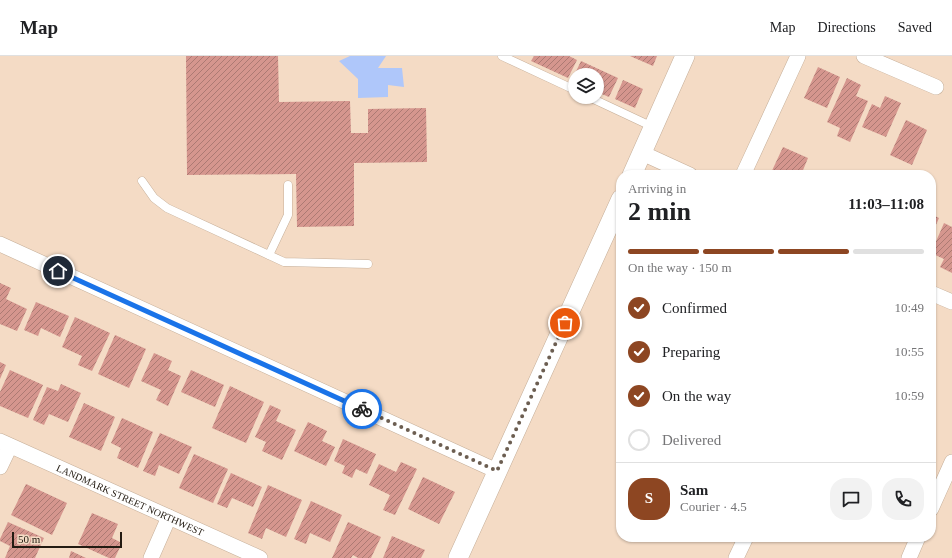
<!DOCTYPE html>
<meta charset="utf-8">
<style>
:root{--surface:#fff;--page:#f2f2f2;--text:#202124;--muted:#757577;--line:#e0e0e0;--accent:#8d4622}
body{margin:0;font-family:"Times New Roman",serif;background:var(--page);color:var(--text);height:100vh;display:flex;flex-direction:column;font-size:15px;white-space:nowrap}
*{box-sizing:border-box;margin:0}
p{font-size:13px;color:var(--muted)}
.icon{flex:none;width:22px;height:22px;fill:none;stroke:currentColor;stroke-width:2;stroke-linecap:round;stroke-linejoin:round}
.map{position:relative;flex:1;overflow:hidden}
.panel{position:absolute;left:616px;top:114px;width:320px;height:372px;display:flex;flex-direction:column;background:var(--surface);border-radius:16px;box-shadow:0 1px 3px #0004}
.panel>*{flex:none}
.buttons{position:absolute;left:568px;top:12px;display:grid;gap:8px}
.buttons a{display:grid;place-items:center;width:36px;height:36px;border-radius:50%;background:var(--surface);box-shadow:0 1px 3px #0004;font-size:20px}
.scale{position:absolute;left:12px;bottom:10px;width:110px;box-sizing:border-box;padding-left:4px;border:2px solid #231b12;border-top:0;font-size:11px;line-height:14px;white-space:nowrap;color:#231b12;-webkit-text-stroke:3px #f4dbc5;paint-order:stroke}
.pin{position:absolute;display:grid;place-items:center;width:34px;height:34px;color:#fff;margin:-17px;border:2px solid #fff;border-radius:50%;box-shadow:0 1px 4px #0007}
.courier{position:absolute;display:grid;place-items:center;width:40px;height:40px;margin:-20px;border:3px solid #1a73e8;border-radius:50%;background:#fff;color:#222;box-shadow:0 1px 5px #0007}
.headline em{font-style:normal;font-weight:800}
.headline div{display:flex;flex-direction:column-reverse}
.headline{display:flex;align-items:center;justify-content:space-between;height:68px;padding:0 12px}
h1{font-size:26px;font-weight:800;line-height:30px}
.bar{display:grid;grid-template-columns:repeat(4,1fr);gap:6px 4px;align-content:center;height:48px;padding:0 12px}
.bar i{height:5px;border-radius:3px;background:var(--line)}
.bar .selected{background:var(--accent)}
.bar p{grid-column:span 4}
.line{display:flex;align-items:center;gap:10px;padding:0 12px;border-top:1px solid var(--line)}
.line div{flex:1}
.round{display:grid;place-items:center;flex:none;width:42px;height:42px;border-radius:16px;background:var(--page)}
ol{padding:0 12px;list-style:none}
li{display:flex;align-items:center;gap:12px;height:44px}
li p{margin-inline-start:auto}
li .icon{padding:4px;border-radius:50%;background:var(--accent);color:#fff;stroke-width:4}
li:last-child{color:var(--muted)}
li i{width:22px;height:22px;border:2px solid var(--line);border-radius:50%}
header{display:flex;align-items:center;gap:24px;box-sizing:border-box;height:56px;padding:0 20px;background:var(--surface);border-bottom:1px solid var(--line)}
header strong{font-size:19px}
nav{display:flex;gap:22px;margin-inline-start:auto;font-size:14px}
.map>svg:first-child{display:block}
.water{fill:#afc7fa}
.building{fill:url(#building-hatch)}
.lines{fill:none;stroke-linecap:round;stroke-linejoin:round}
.service-casing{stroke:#c5ae98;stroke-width:9}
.minor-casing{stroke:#c5ae98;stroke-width:16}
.tertiary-casing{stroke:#c5ae98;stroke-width:20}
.service{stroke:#fff;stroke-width:8}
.minor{stroke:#fff;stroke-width:15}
.tertiary{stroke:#fff;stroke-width:19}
.done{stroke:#6c5e51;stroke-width:4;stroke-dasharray:0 7.2}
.route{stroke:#1a73e8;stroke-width:5}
.labels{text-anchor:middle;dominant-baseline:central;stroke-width:3.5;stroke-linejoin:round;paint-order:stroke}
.street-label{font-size:10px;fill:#231b12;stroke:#f4dbc5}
</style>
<header>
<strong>Map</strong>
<nav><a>Map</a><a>Directions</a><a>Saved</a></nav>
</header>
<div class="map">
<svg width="952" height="502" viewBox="0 0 952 502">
<defs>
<pattern id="building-hatch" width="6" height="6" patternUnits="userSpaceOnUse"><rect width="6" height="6" fill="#d5968e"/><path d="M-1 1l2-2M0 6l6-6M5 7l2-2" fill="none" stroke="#ac7a73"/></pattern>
</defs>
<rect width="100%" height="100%" fill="#f4dbc5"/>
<!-- water -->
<path class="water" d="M350,0H386L378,12H402L404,31L388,29V41L358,42V23L339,5Z"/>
<!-- building -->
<g class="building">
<path d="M186,0H278L279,46L350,45L351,77H368V53L426,52L427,106L354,107V170L297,171L296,118L187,119Z"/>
<path d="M534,0H569L577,4L568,22L531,5Z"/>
<path d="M630,0H657L653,10Z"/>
<path d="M581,5L618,22L609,41L597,36V19H575V25L572,24Z"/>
<path d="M818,11L840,21L827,52L804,42Z"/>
<path d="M847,22L861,29L856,40L868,45L850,86L837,80L840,72L827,66Z"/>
<path d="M623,24L643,33L635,52L615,43Z"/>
<path d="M885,40L901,47L886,81L862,71L872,48L880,52Z"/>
<path d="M906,64L927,74L912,109L890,99Z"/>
<path d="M783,91L808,102L801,119H770Z"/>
<path d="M814,115L824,119H812Z"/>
<path d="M931,158L939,162L931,180Z"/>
<path d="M944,167L952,171V217L940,211L944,203L931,197Z"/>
<path d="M0,227L11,232L6,243L27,253L17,275L0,268Z"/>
<path d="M36,246L69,260L60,281L41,272L38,280L24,274Z"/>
<path d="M75,261L110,277L92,315L78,309L82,300L62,291Z"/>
<path d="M115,279L146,293L129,332L98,318Z"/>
<path d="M154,297L172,305L168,314L181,320L168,350L156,344L161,334L141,325Z"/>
<path d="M0,306L6,309L0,323Z"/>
<path d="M10,314L43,329L28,362L0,350V336Z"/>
<path d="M191,314L224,329L215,351L181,336Z"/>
<path d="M61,328L81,337L68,366L49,358L44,369L33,364L47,331L58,335Z"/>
<path d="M230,330L264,346L246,387L212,372Z"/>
<path d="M84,347L115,361L101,395L69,381Z"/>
<path d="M270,349L281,354L276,365L296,374L282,404L262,395L266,386L255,381Z"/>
<path d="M122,362L153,376L138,412L117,402L121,392L111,387Z"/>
<path d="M308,366L327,375L322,385L335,391L326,410L294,395Z"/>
<path d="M160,377L192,391L179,418L159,409L155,420L143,415Z"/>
<path d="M343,383L376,398L367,418L356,413L352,422L342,417L345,410L334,405Z"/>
<path d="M194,398L228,413L213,447L179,432Z"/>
<path d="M401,406L417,413L395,459L383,454L390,439L369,429L379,408L396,416Z"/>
<path d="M231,417L262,431L253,451L232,442L227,452L217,448Z"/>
<path d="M423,421L455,436L439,468L408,453Z"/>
<path d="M26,428L67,447L52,479L11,459Z"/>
<path d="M268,429L302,444L286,481L266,472L262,483L248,477Z"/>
<path d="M311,445L342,459L330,486L310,477L306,488L294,483Z"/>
<path d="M92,457L118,468L112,482L122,487L115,502H109L78,488Z"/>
<path d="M8,466L44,482L35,502H5L10,490L0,485V483Z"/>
<path d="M348,466L381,481L371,502H358L353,499L351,502H332Z"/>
<path d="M392,480L425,494L421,502H383Z"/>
<path d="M71,495L86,502H69Z"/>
</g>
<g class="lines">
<defs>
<g id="service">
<path d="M502,0L575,34"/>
<path d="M589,41L653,71"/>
<path d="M142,125L154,142L167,152L284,206L368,208"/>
<path d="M269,199L288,159V129"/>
</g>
<g id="minor">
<path d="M864,0L936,31"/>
<path d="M642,97L690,119"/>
<path d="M743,119L798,0"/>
<path d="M0,188L497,415"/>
<path d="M931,237L952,246"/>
<path id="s1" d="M0,385L260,502"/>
<path d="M0,411L10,390"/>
<path d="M931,453L952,406"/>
<path d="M151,502L169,461"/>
<path d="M736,502L746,481"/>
<path d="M909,502L918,481"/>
</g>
<g id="tertiary">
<path d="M632,119L685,0"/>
<path d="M458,502L621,143"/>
</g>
</defs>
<!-- service casing -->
<use href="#service" class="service-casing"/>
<!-- minor casing -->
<use href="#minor" class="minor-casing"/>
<!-- tertiary casing -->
<use href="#tertiary" class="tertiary-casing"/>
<!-- service -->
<use href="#service" class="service"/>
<!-- minor -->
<use href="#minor" class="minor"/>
<!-- tertiary -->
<use href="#tertiary" class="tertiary"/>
</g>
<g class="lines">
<!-- done -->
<path class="done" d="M362,353L497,415L565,267"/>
<!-- route -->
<path class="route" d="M58,215L362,353"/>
</g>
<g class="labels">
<!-- street labels -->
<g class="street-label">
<text stroke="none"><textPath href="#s1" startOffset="143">LANDMARK STREET NORTHWEST</textPath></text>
</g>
</g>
</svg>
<div class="buttons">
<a><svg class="icon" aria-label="layers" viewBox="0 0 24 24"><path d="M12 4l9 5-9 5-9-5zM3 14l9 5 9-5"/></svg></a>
</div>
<div class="scale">50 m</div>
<div class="pin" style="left:565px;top:267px;background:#ea580c"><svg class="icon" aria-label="bag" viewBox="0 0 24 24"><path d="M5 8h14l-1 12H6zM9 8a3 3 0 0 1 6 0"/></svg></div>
<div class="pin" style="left:58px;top:215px;background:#1f2937"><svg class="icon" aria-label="home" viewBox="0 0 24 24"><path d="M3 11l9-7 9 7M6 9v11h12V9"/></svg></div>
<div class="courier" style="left:362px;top:353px"><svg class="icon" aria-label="bike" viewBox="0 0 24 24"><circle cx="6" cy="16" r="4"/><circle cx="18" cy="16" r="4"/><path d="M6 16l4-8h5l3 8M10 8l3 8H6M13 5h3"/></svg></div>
<section class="panel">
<div class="headline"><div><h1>2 min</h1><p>Arriving in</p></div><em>11:03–11:08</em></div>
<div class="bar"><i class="selected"></i><i class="selected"></i><i class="selected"></i><i></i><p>On the way · 150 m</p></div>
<ol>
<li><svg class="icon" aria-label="check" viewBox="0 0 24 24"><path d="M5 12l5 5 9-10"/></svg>Confirmed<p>10:49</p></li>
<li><svg class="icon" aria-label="check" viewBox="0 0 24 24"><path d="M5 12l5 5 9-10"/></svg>Preparing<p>10:55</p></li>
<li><svg class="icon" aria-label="check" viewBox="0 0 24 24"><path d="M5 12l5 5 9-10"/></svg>On the way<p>10:59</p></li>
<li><i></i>Delivered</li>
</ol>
<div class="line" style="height:72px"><b class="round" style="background:var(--accent);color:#fff">S</b><div><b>Sam</b><p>Courier · 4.5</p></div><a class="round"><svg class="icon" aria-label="chat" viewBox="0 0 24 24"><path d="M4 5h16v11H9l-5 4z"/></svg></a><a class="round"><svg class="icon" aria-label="phone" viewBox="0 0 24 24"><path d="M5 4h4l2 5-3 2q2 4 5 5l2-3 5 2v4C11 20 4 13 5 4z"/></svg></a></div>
</section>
</div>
